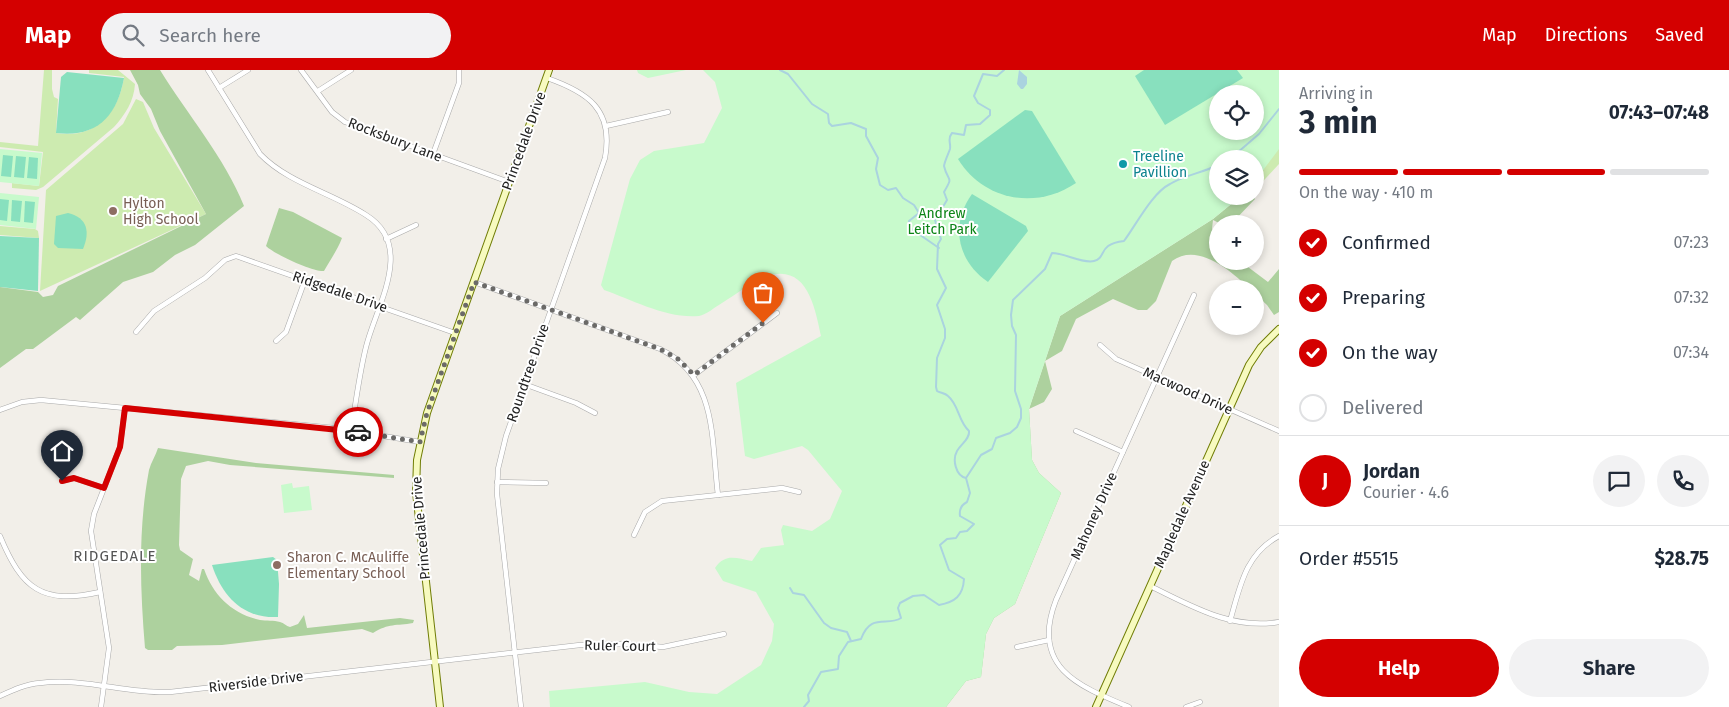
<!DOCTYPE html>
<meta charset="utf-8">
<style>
:root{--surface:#fff;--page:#f2f2f3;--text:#1f2937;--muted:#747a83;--line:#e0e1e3;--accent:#d40000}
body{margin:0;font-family:"Fira Sans",sans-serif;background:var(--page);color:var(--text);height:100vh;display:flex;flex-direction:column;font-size:19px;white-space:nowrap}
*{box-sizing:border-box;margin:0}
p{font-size:16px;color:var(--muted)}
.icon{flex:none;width:28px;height:28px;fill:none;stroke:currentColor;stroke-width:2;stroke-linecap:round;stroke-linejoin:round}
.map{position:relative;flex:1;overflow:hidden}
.panel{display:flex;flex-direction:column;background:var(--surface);width:450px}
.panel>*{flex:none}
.buttons{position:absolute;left:1209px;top:15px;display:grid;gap:10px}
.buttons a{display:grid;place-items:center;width:55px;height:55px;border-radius:50%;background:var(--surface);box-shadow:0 2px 8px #0003;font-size:25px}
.pin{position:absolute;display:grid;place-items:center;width:42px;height:42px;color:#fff;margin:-51px -21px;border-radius:50% 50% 50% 0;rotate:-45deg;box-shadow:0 0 5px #0007}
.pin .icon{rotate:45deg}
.courier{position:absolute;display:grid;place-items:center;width:50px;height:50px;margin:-25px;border:4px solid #d40000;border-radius:50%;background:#fff;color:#222;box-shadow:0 1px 6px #0007}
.headline em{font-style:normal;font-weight:700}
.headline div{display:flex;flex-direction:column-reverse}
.headline{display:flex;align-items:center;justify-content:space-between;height:85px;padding:0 20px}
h1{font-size:32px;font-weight:700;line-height:38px}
.bar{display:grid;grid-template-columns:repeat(4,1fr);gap:8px 5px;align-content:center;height:60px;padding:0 20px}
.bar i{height:6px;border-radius:4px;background:var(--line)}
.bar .on{background:var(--accent)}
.bar p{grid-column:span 4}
.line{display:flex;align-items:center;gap:12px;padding:0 20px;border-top:1px solid var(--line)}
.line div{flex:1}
.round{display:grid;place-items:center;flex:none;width:52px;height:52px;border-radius:26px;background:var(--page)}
ol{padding:0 20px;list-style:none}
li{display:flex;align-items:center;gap:15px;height:55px}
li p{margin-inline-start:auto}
li .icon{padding:5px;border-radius:50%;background:var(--accent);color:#fff;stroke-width:4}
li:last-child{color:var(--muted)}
li i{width:28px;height:28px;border:2px solid var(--line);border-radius:50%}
.cta{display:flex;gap:10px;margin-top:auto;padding:10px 20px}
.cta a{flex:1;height:58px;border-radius:30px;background:var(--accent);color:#fff;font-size:20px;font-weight:700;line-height:58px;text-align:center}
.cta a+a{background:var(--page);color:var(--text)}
header{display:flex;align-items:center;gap:30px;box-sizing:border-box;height:70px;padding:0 25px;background:var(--accent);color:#fff}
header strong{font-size:24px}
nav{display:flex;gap:28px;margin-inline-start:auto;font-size:18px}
.search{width:350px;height:45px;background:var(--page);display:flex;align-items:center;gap:12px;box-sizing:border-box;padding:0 18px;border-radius:28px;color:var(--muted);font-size:19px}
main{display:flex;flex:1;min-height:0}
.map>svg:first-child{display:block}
.grass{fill:#cdebb0}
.forest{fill:#add19e}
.park{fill:#c8facc;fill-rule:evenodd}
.pitch{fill:#88e0be}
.water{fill:#aad3df}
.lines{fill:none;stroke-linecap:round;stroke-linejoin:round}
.stream{stroke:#aad3df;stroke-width:2}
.street-casing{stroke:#a9a9a9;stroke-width:5.5}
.secondary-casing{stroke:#707d05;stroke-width:8}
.street{stroke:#fff;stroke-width:4.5}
.secondary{stroke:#f7fabf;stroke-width:6}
.done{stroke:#6b6a68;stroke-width:5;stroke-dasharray:0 9}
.route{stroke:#d40000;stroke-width:6}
.culture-dot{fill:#0f9aa8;stroke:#fff;stroke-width:2}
.education-dot{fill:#8d6e63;stroke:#fff;stroke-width:2}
.labels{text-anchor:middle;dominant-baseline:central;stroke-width:4;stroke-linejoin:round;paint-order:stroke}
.street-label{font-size:14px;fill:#222;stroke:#fff}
.culture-label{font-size:14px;fill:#0d838f;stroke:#fff;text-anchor:start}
.education-label{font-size:14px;fill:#785e54;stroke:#fff;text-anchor:start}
.park-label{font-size:14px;fill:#0c8416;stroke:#fff}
.neighbourhood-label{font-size:15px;letter-spacing:1px;fill:#555;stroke:#fff}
</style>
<header>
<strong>Map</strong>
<div class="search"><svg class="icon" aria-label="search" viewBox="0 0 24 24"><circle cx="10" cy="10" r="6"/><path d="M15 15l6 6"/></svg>Search here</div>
<nav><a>Map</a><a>Directions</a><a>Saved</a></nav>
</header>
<main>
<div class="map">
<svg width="1279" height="637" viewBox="0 0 1279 637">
<rect width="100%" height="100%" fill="#f2efe9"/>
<!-- grass -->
<g class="grass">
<path d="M44,0H52V19L54,27L58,29L56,63C94,70 119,43 124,7L89,3V0H118L135,14C134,31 125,45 114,57L43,117L36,120L12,118V113L39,116L43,82L0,77V72L38,76Z"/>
<path d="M136,29L143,32L154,58L206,144L40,221L46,120L123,54Z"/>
<path d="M1279,77V94L1255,120V104Z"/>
<path d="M0,156L35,159L38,161L39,168L0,165Z"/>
</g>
<!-- forest -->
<g class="forest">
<path d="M130,0H160C187,44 225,88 244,136L195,175L175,185L153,202L123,212L80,250L76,247L33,279H26L0,298V217L38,222L43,227L53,225L58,216L206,144L160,61L151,39L140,24L138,15Z"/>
<path d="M1241,126H1253L1255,129L1231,154H1221L1213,150L1212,159L1217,165L1214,171L1217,174L1218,191H1240L1268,212L1279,199V242L1274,245L1267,235L1255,224V219H1250C1231,201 1198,172 1172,191L1156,231L1147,240H1138L1113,229L1076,249L1062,281L1045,291L1052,319L1044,332L1029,339L1032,390L1039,403L1061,423L1015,534L994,548L986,564L981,607L966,611L946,637H889L1022,360L1060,246L1213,149Z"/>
<path d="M279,138L293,142L342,168C337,181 330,190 324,201C313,202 274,184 266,176Z"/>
<path d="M158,378L256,393L394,405V408L230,395L208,391L186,396L181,409L179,475L180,480L193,489L189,505L199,511L202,499H204C213,525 232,544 260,550C266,551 274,550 280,552C284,553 286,556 290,557L298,554L304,545L307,558L400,548L414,550L413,553C396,556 389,553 373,563L362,559L222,575L177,576L172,580H148L145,578C140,518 138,459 149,400C151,392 156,385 158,378Z"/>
</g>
<!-- park -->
<g class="park">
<path d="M637,0H686L648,8L638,3Z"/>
<path d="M697,0H1279V79L1255,111V89H1218V126H1241L1213,149L1060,246L1029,339L1032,390L1039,403L1061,423L1015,534L994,548L986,564L981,607L966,611L946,637H550L549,621L645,612L689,622L717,624L761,595L772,571L774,554L756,522L723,511L715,498C725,483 736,488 752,491L761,478L784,475L781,460L783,455L812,461L830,449L842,421L808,380L802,376L754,389L745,386L736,313L821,266C815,237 807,193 767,206C752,211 736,225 722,233C715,237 706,245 699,246C667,249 633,230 604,220L601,215L630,109L640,90L654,81L704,73L722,38L715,12L703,0ZM1218,24H1255V61H1218Z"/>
<path d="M0,79L42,83L39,116L0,112Z"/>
<path d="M0,123L39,127L36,159L0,155Z"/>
<path d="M292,413L293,418L309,416L312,440L284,443L281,415Z"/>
</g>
<!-- pitch -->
<g class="pitch">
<path d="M1144,0H1237L1243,8L1165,55L1135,6Z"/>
<path d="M67,2L124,8C117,46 97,68 56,63L61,7Z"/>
<path d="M1025,40L1032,41L1076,113C1036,140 984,131 958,89Z"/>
<path d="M3,85L13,86L11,107L1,106Z"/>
<path d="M16,86L26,87L24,108L14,107Z"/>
<path d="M29,87L38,88L37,109L27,108Z"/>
<path d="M972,124L1026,156L1028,161L988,212C957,191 950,154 972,124Z"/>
<path d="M0,129L9,130L7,151L0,150Z"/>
<path d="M12,130L22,131L20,152L11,151Z"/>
<path d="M25,131L35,132L33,153L24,152Z"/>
<path d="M68,143C88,148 90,162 83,179L58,178L54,174L56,146Z"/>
<path d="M0,166L39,168L38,221L0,217Z"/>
<path d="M273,487L277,490L279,514L278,547C243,549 222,526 212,495Z"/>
</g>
<!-- water -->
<path class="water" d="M1019,0L1027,7V14L1023,19H1021L1017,14Z"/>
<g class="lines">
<!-- stream -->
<g class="stream">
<path d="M780,0L788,4L812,34L828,44L829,53L832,56L851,53L866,59V66L878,88L876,99L880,115L888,120L896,118L903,128L914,135L919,143L909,151L910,158L939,178"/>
<path d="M1230,89L1259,64L1279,39"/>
<path d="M966,408L981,385L992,379L996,368L1010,363L1017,357L1021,348V339L1015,321L1016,265L1012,256L1011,245L1013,230L1045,199L1052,183C1065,183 1082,194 1094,191C1107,188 1097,174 1124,171C1136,155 1152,123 1170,114C1185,105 1202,103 1218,95"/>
<path d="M790,518L793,523L804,525L824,553L831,558L847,562L851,571"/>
<path d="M804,637L809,631L808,625L821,602L838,599L839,586L848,572L861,569C871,542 887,557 901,548L898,538L900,533L913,526L924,525L939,535C955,532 963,526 964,509L949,500L940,475L947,469L956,468L960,462L967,461L974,454L960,446C959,439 961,435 967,432L970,423L966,408C956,406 952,390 957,381C961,374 970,369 969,361C958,351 959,335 948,326C945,323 940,323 937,321L936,317L937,288L945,268V259L937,235L946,218L937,199L938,174L941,169L935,150L947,130L944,122C954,105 948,113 944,96C945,90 948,85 950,79C951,72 947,69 952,63L964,65L966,55L980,54L990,45V40L978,33L974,26L983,4L997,6L1004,0"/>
</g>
<defs>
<g id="street">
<path d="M208,0L260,84C288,113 332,123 366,145C416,176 376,236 366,277C359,305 356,333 351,360"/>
<path d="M301,0L332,42L345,52L509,112"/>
<path d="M219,18L248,0"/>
<path d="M318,21L351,0"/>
<path d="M606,56L668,42"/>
<path d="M433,84L459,13V0"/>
<path d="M386,169L416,155"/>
<path d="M474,212L660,279C718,307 711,370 718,425"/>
<path d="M136,262L154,241L205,208L225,190L236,186L455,263"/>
<path d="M276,271L286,262L305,210"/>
<path d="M1100,275L1116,289L1279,361"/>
<path d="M694,305L777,243"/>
<path d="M524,314L576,333L595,343"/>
<path d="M0,340L22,332L41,330L334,358L420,372"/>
<path d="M1076,361L1123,382"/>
<path d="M62,411L74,408L104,418"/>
<path d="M497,412L546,413"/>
<path d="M634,465L645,442L662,431L782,418L799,422"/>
<path d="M0,466C22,519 42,535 100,522"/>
<path d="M1150,516C1192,536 1231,560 1279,552"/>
<path d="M1230,551C1240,517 1245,484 1279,466"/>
<path d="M1017,577L1049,570"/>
<path d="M0,626C13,620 26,614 40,613C83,607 127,624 170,622L580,575L626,574L663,577L724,564"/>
<path d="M101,637L109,578L91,461L94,444L120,377L125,338"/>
<path d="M521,637L497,424L498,399L506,366L605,88C614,39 587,22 547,8"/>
<path d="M1129,637C1078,616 1030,597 1056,530L1194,225"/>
<path d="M1186,637L1200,632"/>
</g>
<g id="secondary">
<path d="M440,637L416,422L417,390L427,343L549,0"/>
<path d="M1096,637L1249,295L1261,277L1279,259"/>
</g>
</defs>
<!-- street casing -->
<use href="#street" class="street-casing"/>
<!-- secondary casing -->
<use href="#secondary" class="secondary-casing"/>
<!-- street -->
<use href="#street" class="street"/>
<!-- secondary -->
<use href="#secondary" class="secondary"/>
</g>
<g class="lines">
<!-- done -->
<path class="done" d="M358,362L420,372L427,343L474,212L660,279L678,289L694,305L763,253"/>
<!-- route -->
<path class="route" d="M62,411L74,408L104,418L120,377L125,338L358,362"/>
</g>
<!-- markers -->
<circle class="culture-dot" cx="1123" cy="94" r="5"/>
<g class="education-dot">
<circle cx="113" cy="141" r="5"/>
<circle cx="277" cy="495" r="5"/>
</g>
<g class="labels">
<!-- street labels -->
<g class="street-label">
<text transform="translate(395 70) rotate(21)">Rocksbury Lane</text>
<text transform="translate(524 71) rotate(-70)">Princedale Drive</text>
<text transform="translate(340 222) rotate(19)">Ridgedale Drive</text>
<text transform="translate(528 303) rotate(-71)">Roundtree Drive</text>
<text transform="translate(1188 321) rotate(24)">Macwood Drive</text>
<text transform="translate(1182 444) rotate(-66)">Mapledale Avenue</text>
<text transform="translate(1094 446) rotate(-66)">Mahoney Drive</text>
<text transform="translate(421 458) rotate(-95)">Princedale Drive</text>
<text transform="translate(620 576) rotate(1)">Ruler Court</text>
<text transform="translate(256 612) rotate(-7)">Riverside Drive</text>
</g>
<!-- culture labels -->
<g class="culture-label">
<text x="1133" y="86">Treeline<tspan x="1133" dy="16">Pavillion</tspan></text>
</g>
<!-- education labels -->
<g class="education-label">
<text x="123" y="133">Hylton<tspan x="123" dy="16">High School</tspan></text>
<text x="287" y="487">Sharon C. McAuliffe<tspan x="287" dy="16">Elementary School</tspan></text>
</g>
<!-- park labels -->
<g class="park-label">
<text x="942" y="143">Andrew<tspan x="942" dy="16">Leitch Park</tspan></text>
</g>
<!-- neighbourhood labels -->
<g class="neighbourhood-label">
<text x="115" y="486">RIDGEDALE</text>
</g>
</g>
</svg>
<div class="buttons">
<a><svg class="icon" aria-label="locate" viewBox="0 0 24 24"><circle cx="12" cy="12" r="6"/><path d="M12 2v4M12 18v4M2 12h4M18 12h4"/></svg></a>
<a><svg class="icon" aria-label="layers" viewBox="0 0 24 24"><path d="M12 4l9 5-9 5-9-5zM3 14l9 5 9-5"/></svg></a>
<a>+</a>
<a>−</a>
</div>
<div class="pin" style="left:763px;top:253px;background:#ea580c"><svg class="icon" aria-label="bag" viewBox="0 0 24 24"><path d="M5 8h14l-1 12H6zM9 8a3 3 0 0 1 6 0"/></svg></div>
<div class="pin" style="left:62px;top:411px;background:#1f2937"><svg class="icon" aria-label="home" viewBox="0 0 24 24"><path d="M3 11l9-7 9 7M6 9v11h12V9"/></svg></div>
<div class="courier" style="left:358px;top:362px"><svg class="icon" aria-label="car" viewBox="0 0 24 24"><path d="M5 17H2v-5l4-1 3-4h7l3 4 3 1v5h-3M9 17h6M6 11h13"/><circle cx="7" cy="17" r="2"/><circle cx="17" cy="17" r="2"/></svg></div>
</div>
<section class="panel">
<div class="headline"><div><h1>3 min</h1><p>Arriving in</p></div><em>07:43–07:48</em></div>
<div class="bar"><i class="on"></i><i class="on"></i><i class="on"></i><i></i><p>On the way · 410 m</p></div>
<ol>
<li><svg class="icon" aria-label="check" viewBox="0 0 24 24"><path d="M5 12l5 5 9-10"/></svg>Confirmed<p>07:23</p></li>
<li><svg class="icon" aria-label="check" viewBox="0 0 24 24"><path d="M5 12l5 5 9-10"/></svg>Preparing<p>07:32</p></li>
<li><svg class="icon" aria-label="check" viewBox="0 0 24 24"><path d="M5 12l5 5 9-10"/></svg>On the way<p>07:34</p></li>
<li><i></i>Delivered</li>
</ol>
<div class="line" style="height:90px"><b class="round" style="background:var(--accent);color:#fff">J</b><div><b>Jordan</b><p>Courier · 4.6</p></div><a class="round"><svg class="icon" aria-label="chat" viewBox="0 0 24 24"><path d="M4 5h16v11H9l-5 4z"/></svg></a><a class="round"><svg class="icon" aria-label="phone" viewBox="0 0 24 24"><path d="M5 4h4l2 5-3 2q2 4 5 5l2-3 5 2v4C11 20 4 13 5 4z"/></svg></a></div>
<div class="line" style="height:65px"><div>Order #5515</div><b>$28.75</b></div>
<div class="cta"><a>Help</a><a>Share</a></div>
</section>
</main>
